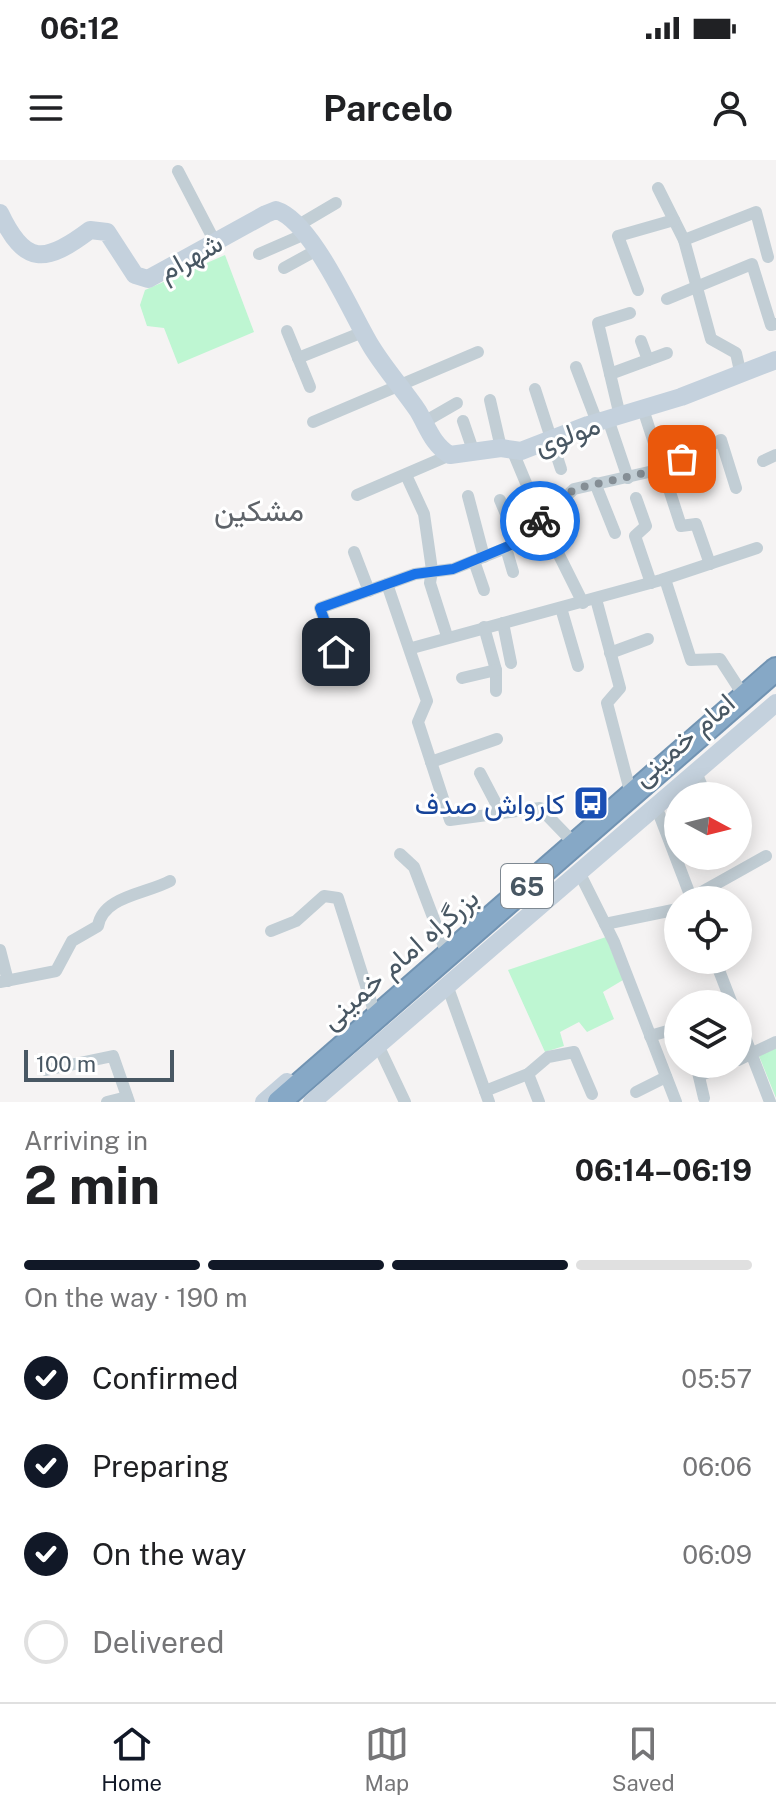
<!DOCTYPE html>
<meta charset="utf-8">
<style>
:root{--surface:#fff;--page:#f2f2f2;--text:#202124;--muted:#757577;--line:#e0e0e0;--accent:#111827}
body{margin:0;font-family:"Public Sans",Vazirmatn,sans-serif;background:var(--page);color:var(--text);height:100vh;display:flex;flex-direction:column;font-size:30px;white-space:nowrap}
*{box-sizing:border-box;margin:0}
p{font-size:26px;color:var(--muted)}
.icon{flex:none;width:44px;height:44px;fill:none;stroke:currentColor;stroke-width:2;stroke-linecap:round;stroke-linejoin:round}
.map{position:relative;height:942px;overflow:hidden}
.side{display:flex;flex-direction:column;background:var(--surface);flex:1}
.side>*{flex:none}
.needle{width:52px;rotate:97deg}
.controls{position:absolute;left:664px;top:622px;display:grid;gap:16px}
.controls a{display:grid;place-items:center;width:88px;height:88px;border-radius:50%;background:var(--surface);box-shadow:0 4px 20px #0003;font-size:40px}
.scale{position:absolute;left:24px;bottom:20px;width:150px;box-sizing:border-box;padding-left:8px;border:4px solid #485763;border-top:0;font-size:22px;line-height:28px;white-space:nowrap;color:#485763;-webkit-text-stroke:6px #fff;paint-order:stroke}
.pin{position:absolute;display:grid;place-items:center;width:68px;height:68px;color:#fff;margin:-34px;border-radius:16px;box-shadow:0 4px 12px #0006}
.courier{position:absolute;display:grid;place-items:center;width:80px;height:80px;margin:-40px;border:6px solid #1a73e8;border-radius:50%;background:#fff;color:#222;box-shadow:0 2px 10px #0007}
.overview em{font-style:normal;font-weight:700}
.overview div{display:flex;flex-direction:column-reverse}
.overview{display:flex;align-items:center;justify-content:space-between;height:136px;padding:0 24px}
h1{font-size:52px;font-weight:700;line-height:60px}
.bar{display:grid;grid-template-columns:repeat(4,1fr);gap:12px 8px;align-content:center;height:96px;padding:0 24px}
.bar i{height:10px;border-radius:6px;background:var(--line)}
.bar .on{background:var(--accent)}
.bar p{grid-column:span 4}
ol{padding:0 24px;list-style:none}
li{display:flex;align-items:center;gap:24px;height:88px}
li p{margin-inline-start:auto}
li .icon{padding:8px;border-radius:50%;background:var(--accent);color:#fff;stroke-width:4}
li:last-child{color:var(--muted)}
li i{width:44px;height:44px;border:4px solid var(--line);border-radius:50%}
.status{display:flex;justify-content:space-between;align-items:center;height:56px;padding:0 40px;background:var(--surface);direction:ltr}
.status svg{height:22px;fill:currentColor}
header{display:flex;justify-content:space-between;align-items:center;height:104px;padding:0 24px;background:var(--surface);font-size:36px;font-weight:700}
.tab-bar{display:flex;justify-content:space-around;align-items:center;height:112px;border-top:2px solid var(--line);background:var(--surface);font-size:22px;color:var(--muted)}
.tab-bar a{display:grid;justify-items:center;gap:4px}
.tab-bar .on{color:var(--accent)}
.map>svg:first-child{display:block}
.green{fill:#bef6d2}
.lines{fill:none;stroke-linecap:round;stroke-linejoin:round}
.highway-casing{stroke:#7193b2;stroke-width:26}
.street{stroke:#c2ced5;stroke-width:12}
.secondary{stroke:#c4d1dd;stroke-width:18}
.highway{stroke:#86a8c6;stroke-width:22}
.done{stroke:#858e95;stroke-width:8;stroke-dasharray:0 14.4}
.route{stroke:#1a73e8;stroke-width:10}
.labels{text-anchor:middle;dominant-baseline:central;stroke-width:6;stroke-linejoin:round;paint-order:stroke}
.shield{fill:#fff;stroke:#7f8992;stroke-width:2}
.shield-label{font-size:26px;font-weight:bold;fill:#485763}
.street-label{font-size:28px;fill:#485763;stroke:#fff}
.transit-label{font-size:28px;fill:#164399;stroke:#fff;text-anchor:end}
.neighbourhood-label{font-size:30px;fill:#5e6369;stroke:#fff}
</style>
<div class="status"><b>06:12</b><svg viewBox="0 0 49 12"><path d="M0 12V9h3v3zM5 12V6h3v6zM10 12V3h3v9zM15 12V0h3v12zM26 1h20v11H26zM47 4h2v5h-2z"/></svg></div>
<header><svg class="icon" aria-label="menu" viewBox="0 0 24 24"><path d="M4 6h16M4 12h16M4 18h16"/></svg>Parcelo<svg class="icon" aria-label="person" viewBox="0 0 24 24"><circle cx="12" cy="8" r="4"/><path d="M4 21q1-7 8-7t8 7"/></svg></header>
<div class="map">
<svg width="776" height="942" viewBox="0 0 776 942">
<rect width="100%" height="100%" fill="#f5f3f3"/>
<!-- green -->
<g class="green">
<path d="M225,95L254,172L178,204L164,168L147,166L140,145L145,130Z"/>
<path d="M606,777L623,820L603,832L614,859L587,872L579,862L560,872L564,886L545,892L508,810Z"/>
<path d="M776,888V938L759,896Z"/>
</g>
<g class="lines">
<defs>
<path id="highway" d="M279,942L776,509"/>
</defs>
<!-- highway casing -->
<use href="#highway" class="highway-casing"/>
<!-- street -->
<g class="street">
<path d="M178,11L215,82"/>
<path d="M658,28L684,80L711,179L736,193L740,211"/>
<path d="M297,66L336,43"/>
<path d="M684,80L756,52L768,97"/>
<path d="M259,94L305,74"/>
<path d="M284,108L315,91"/>
<path d="M638,130L618,76L674,60"/>
<path d="M667,139L752,104L771,165L776,164"/>
<path d="M287,171L310,227"/>
<path d="M641,181L648,200"/>
<path d="M298,198L363,172"/>
<path d="M576,207L597,262"/>
<path d="M610,214L667,193"/>
<path d="M535,229L561,309"/>
<path d="M490,240L501,288"/>
<path d="M643,249L681,366L696,364L710,404"/>
<path d="M620,256L598,163L630,153"/>
<path d="M608,259L628,318"/>
<path d="M463,261L474,293"/>
<path d="M313,262L478,192"/>
<path d="M424,262L457,243"/>
<path d="M513,292L541,359L583,443"/>
<path d="M763,301L776,295"/>
<path d="M406,315L424,354L432,410L430,423L447,476"/>
<path d="M595,323L615,373"/>
<path d="M357,335L450,295"/>
<path d="M468,336L484,397"/>
<path d="M636,338L646,366L635,376L651,423"/>
<path d="M500,340L518,382"/>
<path d="M557,343L567,361"/>
<path d="M506,388L513,412"/>
<path d="M354,392L369,431"/>
<path d="M474,401L484,430"/>
<path d="M665,419L691,500L720,499L740,530"/>
<path d="M387,424L427,541L418,562L450,660L540,648L569,678"/>
<path d="M596,439L620,528L607,543L629,627"/>
<path d="M561,448L578,506"/>
<path d="M503,463L511,503"/>
<path d="M484,467L496,510V531"/>
<path d="M412,488L661,420L757,388"/>
<path d="M336,492L320,448L415,414L453,409L506,388L518,382L574,329L662,309L721,280L736,328"/>
<path d="M610,493L648,479"/>
<path d="M462,518L496,510"/>
<path d="M431,602L497,579"/>
<path d="M696,612L706,636"/>
<path d="M480,613L501,653"/>
<path d="M656,646L692,740"/>
<path d="M400,694L414,707L444,786"/>
<path d="M579,712L614,782L676,942"/>
<path d="M691,738L766,696"/>
<path d="M605,764L678,749"/>
<path d="M271,771L296,761L324,736L338,738L373,848"/>
<path d="M0,790L8,821"/>
<path d="M715,800L732,844"/>
<path d="M0,822L56,811L72,781L98,766C103,736 146,734 170,721"/>
<path d="M447,825L489,942"/>
<path d="M738,859L770,942"/>
<path d="M650,876L678,868"/>
<path d="M378,885L405,942"/>
<path d="M738,900L776,882"/>
<path d="M696,904L704,938"/>
<path d="M46,910L113,896L129,942"/>
<path d="M528,914L539,942"/>
<path d="M701,915L728,904"/>
<path d="M485,931L528,914L548,897L574,892L592,934"/>
<path d="M636,932L666,917"/>
<path d="M107,942L127,937"/>
</g>
<!-- secondary -->
<g class="secondary">
<path d="M0,53C25,106 45,104 90,70L107,72L135,115L148,119L266,54L276,50C312,61 351,153 371,186C385,209 403,229 418,251C428,268 433,285 450,295L501,288L521,291L588,265L681,237L776,200"/>
<path d="M264,942L287,922"/>
<path d="M312,942L776,543"/>
</g>
<!-- highway -->
<use href="#highway" class="highway"/>
</g>
<g class="lines">
<!-- done -->
<path class="done" d="M540,361L574,329L662,309L682,299"/>
<!-- route -->
<path class="route" d="M336,492L320,448L415,414L453,409L518,382L540,361"/>
</g>
<!-- icons -->
<defs>
<symbol id="bus-square" viewBox="-11 -11 22 22"><rect x="-9" y="-9" width="18" height="18" rx="4" fill="#1a4fb4" stroke="#fff"/><path d="M-5-6H5V4H4V6H2V4H-2V6H-4V4H-5ZM-3.5-4V0h7V-4ZM-3.5 1.2v1.5H-2V1.2ZM2 1.2v1.5H3.5V1.2Z" fill="#fff"/></symbol>
</defs>
<g fill-rule="evenodd">
<use href="#bus-square" x="571" y="623" width="40" height="40"/>
</g>
<g class="labels">
<!-- shield labels -->
<rect class="shield" x="501" y="704" width="52" height="44" rx="6"/>
<g class="shield-label">
<text x="527" y="726">65</text>
</g>
<!-- street labels -->
<g class="street-label">
<text transform="translate(190 96) rotate(-29)">شهرام</text>
<text transform="translate(567 274) rotate(-20)">مولوی</text>
<text transform="translate(683 579) rotate(-41)">امام خمینی</text>
<text transform="translate(399 798) rotate(-41)">بزرگراه امام خمینی</text>
</g>
<!-- transit labels -->
<g class="transit-label">
<text x="565" y="643">کارواش صدف</text>
</g>
<!-- neighbourhood labels -->
<g class="neighbourhood-label">
<text x="259" y="350">مشکین</text>
</g>
</g>
</svg>
<div class="controls">
<a><svg class="needle" viewBox="-14 -14 28 28"><path d="M0-13l5 13h-10z" fill="#e53935"/><path d="M0 13l5-13h-10z" fill="#757577"/></svg></a>
<a><svg class="icon" aria-label="locate" viewBox="0 0 24 24"><circle cx="12" cy="12" r="6"/><path d="M12 2v4M12 18v4M2 12h4M18 12h4"/></svg></a>
<a><svg class="icon" aria-label="layers" viewBox="0 0 24 24"><path d="M12 4l9 5-9 5-9-5zM3 14l9 5 9-5"/></svg></a>
</div>
<div class="scale">100 m</div>
<div class="pin" style="left:682px;top:299px;background:#ea580c"><svg class="icon" aria-label="bag" viewBox="0 0 24 24"><path d="M5 8h14l-1 12H6zM9 8a3 3 0 0 1 6 0"/></svg></div>
<div class="pin" style="left:336px;top:492px;background:#1f2937"><svg class="icon" aria-label="home" viewBox="0 0 24 24"><path d="M3 11l9-7 9 7M6 9v11h12V9"/></svg></div>
<div class="courier" style="left:540px;top:361px"><svg class="icon" aria-label="bike" viewBox="0 0 24 24"><circle cx="6" cy="16" r="4"/><circle cx="18" cy="16" r="4"/><path d="M6 16l4-8h5l3 8M10 8l3 8H6M13 5h3"/></svg></div>
</div>
<section class="side">
<div class="overview"><div><h1>2 min</h1><p>Arriving in</p></div><em>06:14–06:19</em></div>
<div class="bar"><i class="on"></i><i class="on"></i><i class="on"></i><i></i><p>On the way · 190 m</p></div>
<ol>
<li><svg class="icon" aria-label="check" viewBox="0 0 24 24"><path d="M5 12l5 5 9-10"/></svg>Confirmed<p>05:57</p></li>
<li><svg class="icon" aria-label="check" viewBox="0 0 24 24"><path d="M5 12l5 5 9-10"/></svg>Preparing<p>06:06</p></li>
<li><svg class="icon" aria-label="check" viewBox="0 0 24 24"><path d="M5 12l5 5 9-10"/></svg>On the way<p>06:09</p></li>
<li><i></i>Delivered</li>
</ol>
</section>
<nav class="tab-bar">
<a class="on"><svg class="icon" aria-label="home" viewBox="0 0 24 24"><path d="M3 11l9-7 9 7M6 9v11h12V9"/></svg>Home</a>
<a><svg class="icon" aria-label="map" viewBox="0 0 24 24"><path d="M3 6l6-2 6 2 6-2v14l-6 2-6-2-6 2zM9 4v14M15 6v14"/></svg>Map</a>
<a><svg class="icon" aria-label="saved" viewBox="0 0 24 24"><path d="M7 4h10v16l-5-4-5 4z"/></svg>Saved</a>
</nav>
